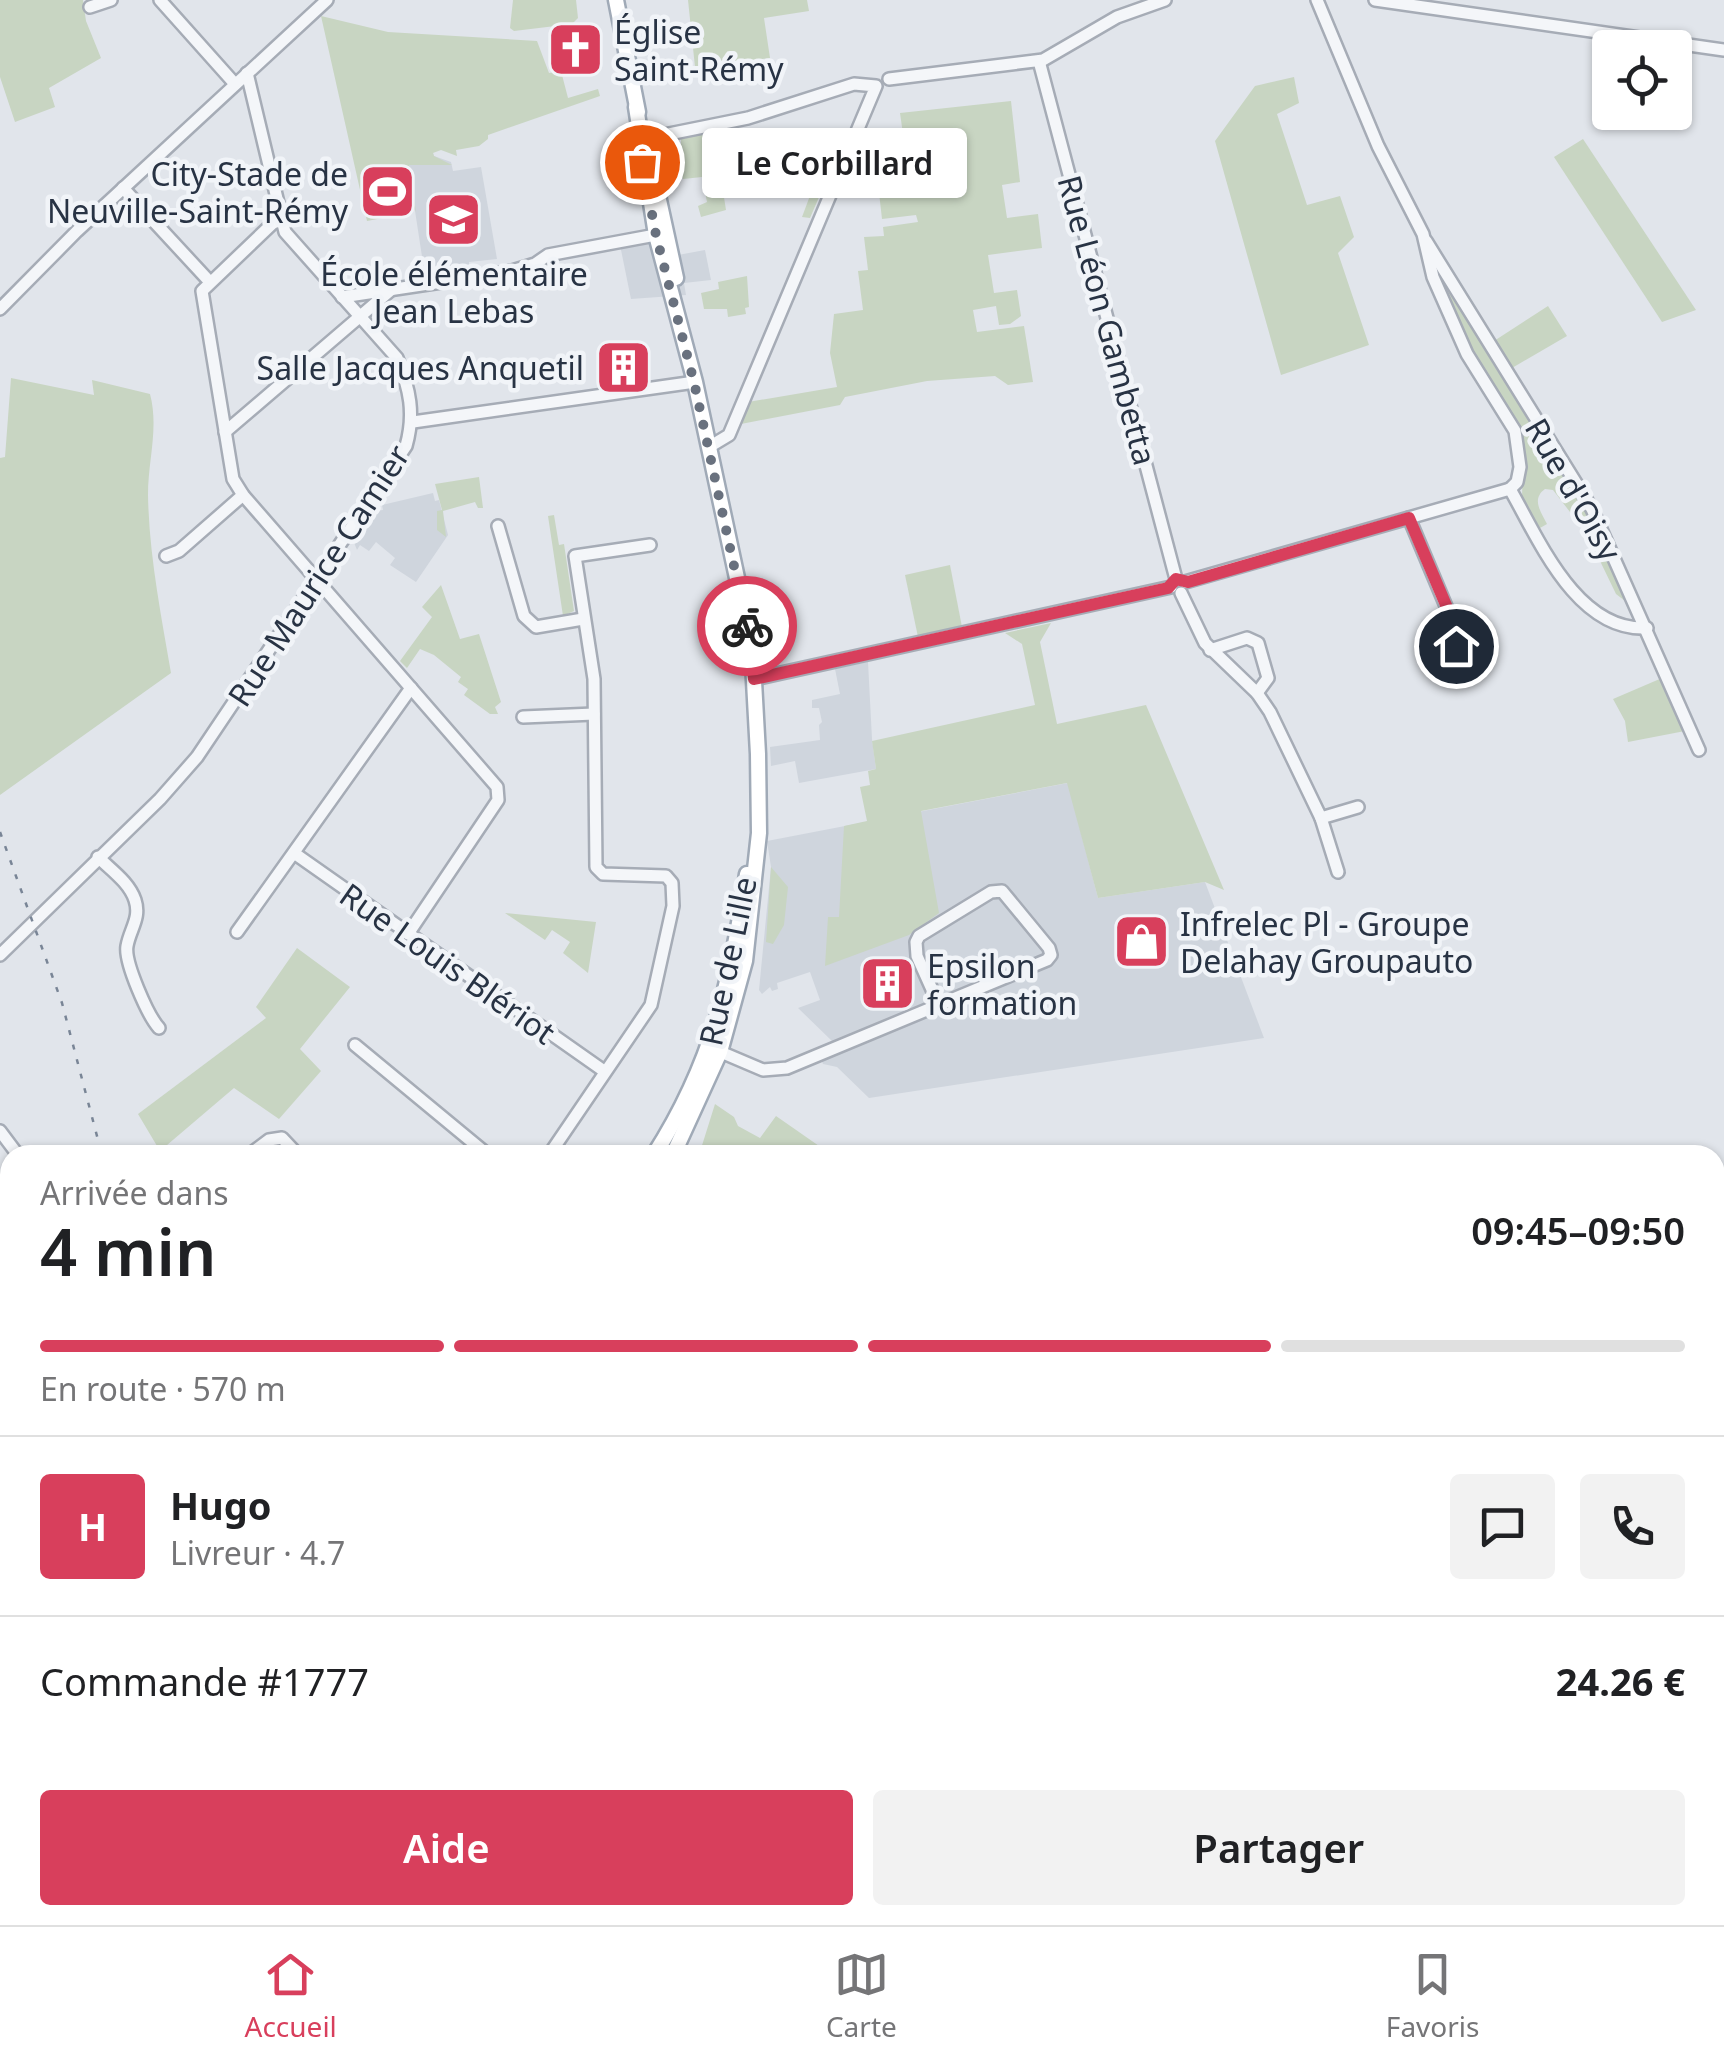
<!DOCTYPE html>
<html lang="fr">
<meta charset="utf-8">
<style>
:root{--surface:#fff;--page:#f2f2f2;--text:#202124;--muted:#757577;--line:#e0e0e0;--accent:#d83f5c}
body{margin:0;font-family:"Noto Sans",sans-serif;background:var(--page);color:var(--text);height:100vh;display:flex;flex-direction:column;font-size:38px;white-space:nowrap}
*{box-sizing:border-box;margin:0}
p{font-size:32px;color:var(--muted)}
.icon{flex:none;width:55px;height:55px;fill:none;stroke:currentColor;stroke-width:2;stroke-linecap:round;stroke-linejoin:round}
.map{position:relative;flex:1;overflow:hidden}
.sheet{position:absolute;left:0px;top:1145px;width:1725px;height:780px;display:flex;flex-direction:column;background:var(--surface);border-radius:30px 30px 0 0;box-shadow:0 2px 8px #0004}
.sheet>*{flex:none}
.buttons{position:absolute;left:1592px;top:30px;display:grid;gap:20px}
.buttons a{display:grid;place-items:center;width:100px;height:100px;border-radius:10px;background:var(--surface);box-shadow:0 2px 8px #0004;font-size:50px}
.pin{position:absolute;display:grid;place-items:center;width:85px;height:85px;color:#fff;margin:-42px;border:5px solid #fff;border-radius:50%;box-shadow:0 2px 10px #0007}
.courier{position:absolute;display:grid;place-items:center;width:100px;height:100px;margin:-50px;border:8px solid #d83f5c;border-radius:50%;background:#fff;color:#222;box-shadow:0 2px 12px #0007}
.bubble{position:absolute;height:70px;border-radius:10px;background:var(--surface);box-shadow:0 2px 8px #0004;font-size:32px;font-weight:600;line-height:70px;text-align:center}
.overview em{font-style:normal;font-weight:600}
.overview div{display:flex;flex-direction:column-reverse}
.overview{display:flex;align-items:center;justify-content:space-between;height:170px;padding:0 40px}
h1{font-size:65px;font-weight:600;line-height:75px}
.bar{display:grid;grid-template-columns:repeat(4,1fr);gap:15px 10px;align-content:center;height:120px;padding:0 40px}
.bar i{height:12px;border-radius:8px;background:var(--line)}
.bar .current{background:var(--accent)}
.bar p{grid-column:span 4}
.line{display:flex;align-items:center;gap:25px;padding:0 40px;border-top:2px solid var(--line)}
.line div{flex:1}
.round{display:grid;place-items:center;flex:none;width:105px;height:105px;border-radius:10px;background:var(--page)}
.button{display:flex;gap:20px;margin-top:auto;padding:20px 40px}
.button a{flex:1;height:115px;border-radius:10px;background:var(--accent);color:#fff;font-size:40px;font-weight:600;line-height:115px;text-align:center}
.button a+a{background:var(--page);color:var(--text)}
.tab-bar{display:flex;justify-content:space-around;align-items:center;height:140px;border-top:2px solid var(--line);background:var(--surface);font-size:28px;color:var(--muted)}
.tab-bar a{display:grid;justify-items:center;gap:5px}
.tab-bar .current{color:var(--accent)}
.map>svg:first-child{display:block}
.built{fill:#cfd5dd}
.green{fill:#c8d5c2}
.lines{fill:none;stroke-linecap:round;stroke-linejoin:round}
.minor-casing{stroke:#a6acb6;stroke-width:16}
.major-casing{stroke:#a0aab7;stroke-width:19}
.minor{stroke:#f4f6f9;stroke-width:11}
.major{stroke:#fff;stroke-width:14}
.rail{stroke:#798596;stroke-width:2.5;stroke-dasharray:5 10;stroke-linecap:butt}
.done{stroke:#69717e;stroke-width:10;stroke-dasharray:0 18}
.route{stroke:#d83f5c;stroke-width:12}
.labels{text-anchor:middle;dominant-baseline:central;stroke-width:9;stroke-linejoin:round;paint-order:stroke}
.poi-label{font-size:32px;fill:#283344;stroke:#f1f4f8;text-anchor:start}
.street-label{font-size:32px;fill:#283344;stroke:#f1f4f8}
</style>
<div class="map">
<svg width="1724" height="1925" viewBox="0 0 1724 1925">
<rect width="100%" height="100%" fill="#e1e5eb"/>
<!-- built -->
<g class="built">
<path d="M433,153L434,156L451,162L453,171L481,167L497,259L469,262V269L425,276L408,165Z"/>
<path d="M650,240L678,255L705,250L711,280L684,283L686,295L631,299L620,245Z"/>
<path d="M433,493L435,501L439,500L448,535L416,582L390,565L395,558L376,542L369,551L360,545L357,550L353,540L374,511L383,510L382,505Z"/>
<path d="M868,662L872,739L876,769L799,783L795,761L771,766L770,747L820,740L819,725L822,722L819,708H812V700L840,694L835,669Z"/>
<path d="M1068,783L1098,898L1205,882L1264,1038L869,1098L837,1067L823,1064L816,1048L832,1041L798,1008L820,1000L810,972L777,983L778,989L772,991L770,987L762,994L759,990L771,867L767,841Z"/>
<path d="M74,1915H415L412,1925H71Z"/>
</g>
<!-- green -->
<g class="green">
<path d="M0,0H83L86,21L101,58L49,88L55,107L15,122L0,77Z"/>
<path d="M513,0H576L578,18L572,24L514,31L510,28Z"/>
<path d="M688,0H807L809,11L764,18L770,58L695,67Z"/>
<path d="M321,16L388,32L537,41L549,73L561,71L568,98L598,89L600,96L488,135V139L479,146L456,150L457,156L441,150L433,153L434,156L452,165H409L416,212L413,205L393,208V216L367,221Z"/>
<path d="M1294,77L1299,103L1277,114L1307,205L1340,196L1354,237L1338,253L1369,345L1281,375L1215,141L1255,86Z"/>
<path d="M1011,101L1020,182L1002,185L1007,218L1038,214L1042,248L988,255L994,293L1017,290L1021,316L1010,324L999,325L996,306L973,310L977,332L1024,326L1033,382L1008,385L995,376L927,381L845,397L840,405L741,424L748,402L837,387L830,353L834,314L863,310L858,271L868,270L864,237L884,236L883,227L918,222L916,215L882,219L876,166L883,165L882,156L929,151L927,132L903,134L900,113Z"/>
<path d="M716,131L724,173L733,171L730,157L809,131L813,163L827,162L828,167H832L810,218L802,217L817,177L796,169L791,180L764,167L758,181L765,184L759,197L755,185L723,191L726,210L701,217L698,206L707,202L702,177L683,179L681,172L669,174L664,147L681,144V137Z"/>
<path d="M1583,139L1696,310L1662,322L1554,157Z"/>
<path d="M1435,265L1495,367L1575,487L1629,604L1616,594L1587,534L1553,490L1545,489C1531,499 1541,512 1547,524L1540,528L1522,498L1523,459L1444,297Z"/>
<path d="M747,276L749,307L745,308L746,314L728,317L727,309H704L701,293L719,289L718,282Z"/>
<path d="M1548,306L1567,336L1512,368L1494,341Z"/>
<path d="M11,378L94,395L92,380L150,394C159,428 148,460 148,495C149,555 161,614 171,673L0,795V458L5,457Z"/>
<path d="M479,477L483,508H478L475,502L443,511L446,537L437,530V511L442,510L435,484Z"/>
<path d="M554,515L559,545L564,544L574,611L563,616L548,516Z"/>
<path d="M950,565L962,627L918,637L905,575Z"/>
<path d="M441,585L460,639L479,634L501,702L495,707L498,714H490L464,695L468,689L458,682L461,677L434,655L420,649L407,668L400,661L432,617L422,607Z"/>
<path d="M1051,623L1040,642L1057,724L1146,705L1224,890L1205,882L1098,898L1067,783L921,811L939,913L909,935L825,966L828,917H839L844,826L867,821L860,787L870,785L868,771L876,769L872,741L1035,705L1022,644L1005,633Z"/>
<path d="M1662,678L1685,731L1628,742L1625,721L1613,699Z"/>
<path d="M771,867L788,887L784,925L773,944L766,942Z"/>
<path d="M505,913L596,922L588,973L563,953L570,942L552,930L545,940Z"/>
<path d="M297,948L350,987L300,1049L321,1071L279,1119L234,1088L160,1151L138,1114L266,1018L256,1007Z"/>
<path d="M715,1104L734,1117L738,1126L760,1138L776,1116L832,1155H699Z"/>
</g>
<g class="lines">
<defs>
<g id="minor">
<path d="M160,0L235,84"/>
<path d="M1317,0L1378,146L1423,234L1433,277L1467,354L1515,431L1520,467L1517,482L1510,489"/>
<path d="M1375,0L1724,50"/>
<path d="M90,7L111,0"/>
<path d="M1039,61L1176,579"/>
<path d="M889,79L1043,60L1117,17L1165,0"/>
<path d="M639,140L748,118L854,84L876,86L729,435L709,447"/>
<path d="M123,188L209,281"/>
<path d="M281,220L273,223L202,291L233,479L243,495L497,787L498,800L408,934"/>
<path d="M1426,241L1592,509L1699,750"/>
<path d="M342,297L508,272L535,264L548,255L661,234"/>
<path d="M0,309L77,231L327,0"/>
<path d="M413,422L695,382"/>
<path d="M225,432L392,289"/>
<path d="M1510,489C1539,540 1577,632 1647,628"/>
<path d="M1409,518L1456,630V646"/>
<path d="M498,526L524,616L536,627L583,619"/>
<path d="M166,556L179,551L243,495"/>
<path d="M1185,582L1510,489"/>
<path d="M1181,593L1205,643L1257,693L1270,712L1321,818L1358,807"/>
<path d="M1210,650L1247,638L1258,643L1268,678L1257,693"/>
<path d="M754,679L1171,587"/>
<path d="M523,717L594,714"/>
<path d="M1321,818L1338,872"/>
<path d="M294,853L604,1071"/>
<path d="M98,857C111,870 129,882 135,900C141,918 130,929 127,946C124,962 148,1016 159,1028"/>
<path d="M237,932L411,688"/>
<path d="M0,955L160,799L197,757L406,446C415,414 410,389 397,358L285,232L247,73"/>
<path d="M355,1045L488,1155"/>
<path d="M716,1050L763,1070L787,1068L1047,960L1051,955L1049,948L1002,891L991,892L919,936L916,942L917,956L939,1005"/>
<path d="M0,1131L18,1155"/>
<path d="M249,1155L269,1140L282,1138L298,1155"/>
<path d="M549,1155L651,1005L673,906L672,883L666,876L603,874L596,867L594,679L575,556L650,545"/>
<path d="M0,1263L10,1262"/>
<path d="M0,1338L10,1332"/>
<path d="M0,1645L10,1641"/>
<path d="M561,1915L565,1925"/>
<path d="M774,1915V1925"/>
</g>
<g id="major">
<path d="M616,0L638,112"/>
<path d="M636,107L656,235L695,382L743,606L753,663L758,754L759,833L745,961L720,1052L673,1155"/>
<path d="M654,177L676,278"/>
<path d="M654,1155C713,1063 731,981 747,874"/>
<path d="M427,1925L429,1915"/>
<path d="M440,1925L442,1915"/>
</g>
</defs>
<!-- minor casing -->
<use href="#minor" class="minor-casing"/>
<!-- major casing -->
<use href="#major" class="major-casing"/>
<!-- minor -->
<use href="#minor" class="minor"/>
<!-- major -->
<use href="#major" class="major"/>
<!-- rail -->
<g class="rail">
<path d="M0,832L62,1003L102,1155"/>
<path d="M58,1925L61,1915"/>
</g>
</g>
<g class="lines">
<!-- done -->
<path class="done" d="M642,162L656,235L694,382L747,626"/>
<!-- route -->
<path class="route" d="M747,626L754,679L1168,588L1176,579L1188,582L1409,518L1454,624L1456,646"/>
</g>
<!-- icons -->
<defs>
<symbol id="church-square" viewBox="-11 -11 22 22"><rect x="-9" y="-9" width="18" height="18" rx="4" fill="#d83f5c" stroke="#f1f4f8"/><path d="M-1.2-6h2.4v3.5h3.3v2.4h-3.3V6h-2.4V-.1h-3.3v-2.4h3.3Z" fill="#fff"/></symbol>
<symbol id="stadium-square" viewBox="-11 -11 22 22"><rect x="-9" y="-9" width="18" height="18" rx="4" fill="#d83f5c" stroke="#f1f4f8"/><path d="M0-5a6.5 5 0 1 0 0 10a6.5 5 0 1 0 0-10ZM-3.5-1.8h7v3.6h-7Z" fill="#fff"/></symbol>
<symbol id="school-square" viewBox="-11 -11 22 22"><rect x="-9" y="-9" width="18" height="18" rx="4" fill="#d83f5c" stroke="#f1f4f8"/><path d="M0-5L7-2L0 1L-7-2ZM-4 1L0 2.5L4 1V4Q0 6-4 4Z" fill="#fff"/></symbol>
<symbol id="building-square" viewBox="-11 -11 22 22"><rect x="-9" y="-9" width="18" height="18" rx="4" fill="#d83f5c" stroke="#f1f4f8"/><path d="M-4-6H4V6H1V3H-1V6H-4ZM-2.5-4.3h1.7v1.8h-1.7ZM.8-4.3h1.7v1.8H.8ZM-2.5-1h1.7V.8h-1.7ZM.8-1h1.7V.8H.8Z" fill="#fff"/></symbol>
<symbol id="shop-square" viewBox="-11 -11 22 22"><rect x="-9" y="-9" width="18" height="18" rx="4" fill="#d83f5c" stroke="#f1f4f8"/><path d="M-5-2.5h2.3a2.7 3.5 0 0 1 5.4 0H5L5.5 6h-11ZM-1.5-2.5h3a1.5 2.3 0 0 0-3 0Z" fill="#fff"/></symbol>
</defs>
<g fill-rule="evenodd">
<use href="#church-square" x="544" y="18" width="63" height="63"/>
<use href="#stadium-square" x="356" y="160" width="63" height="63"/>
<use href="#school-square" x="422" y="188" width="63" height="63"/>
<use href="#building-square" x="592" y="336" width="63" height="63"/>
<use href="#shop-square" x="1110" y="910" width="63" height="63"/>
<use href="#building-square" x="856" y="952" width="63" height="63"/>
</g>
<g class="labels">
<!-- poi labels -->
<g class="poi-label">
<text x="614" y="31">Église<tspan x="614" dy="37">Saint-Rémy</tspan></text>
<text x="348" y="173" text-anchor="end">City-Stade de<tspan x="348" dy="37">Neuville-Saint-Rémy</tspan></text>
<text x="454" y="273" text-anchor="middle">École élémentaire<tspan x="454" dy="37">Jean Lebas</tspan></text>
<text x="584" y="367" text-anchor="end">Salle Jacques Anquetil</text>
<text x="1180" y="923">Infrelec Pl - Groupe<tspan x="1180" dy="37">Delahay Groupauto</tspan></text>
<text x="927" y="965">Epsilon<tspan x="927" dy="37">formation</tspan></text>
</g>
<!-- street labels -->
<g class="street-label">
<text transform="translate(1108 320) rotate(75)">Rue Léon Gambetta</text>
<text transform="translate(1574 489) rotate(60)">Rue d'Oisy</text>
<text transform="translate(318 575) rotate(-57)">Rue Maurice Camier</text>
<text transform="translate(727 961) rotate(-78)">Rue de Lille</text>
<text transform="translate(448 963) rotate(35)">Rue Louis Blériot</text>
</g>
</g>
</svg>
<div class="buttons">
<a><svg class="icon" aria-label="locate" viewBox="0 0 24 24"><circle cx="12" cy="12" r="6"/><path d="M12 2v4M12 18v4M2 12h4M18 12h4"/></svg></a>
</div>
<div class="pin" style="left:642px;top:162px;background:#ea580c"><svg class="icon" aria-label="bag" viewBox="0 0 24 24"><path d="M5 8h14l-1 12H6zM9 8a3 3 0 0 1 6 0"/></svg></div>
<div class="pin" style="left:1456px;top:646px;background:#1f2937"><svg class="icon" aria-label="home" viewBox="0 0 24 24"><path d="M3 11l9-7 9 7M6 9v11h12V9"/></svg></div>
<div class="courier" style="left:747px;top:626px"><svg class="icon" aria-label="bike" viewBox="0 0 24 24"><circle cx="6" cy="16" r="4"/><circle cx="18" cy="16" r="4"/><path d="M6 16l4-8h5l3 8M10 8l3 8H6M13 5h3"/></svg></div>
<div class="bubble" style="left:702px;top:128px;width:265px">Le Corbillard</div>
<section class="sheet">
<div class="overview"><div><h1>4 min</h1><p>Arrivée dans</p></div><em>09:45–09:50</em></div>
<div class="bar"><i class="current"></i><i class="current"></i><i class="current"></i><i></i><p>En route · 570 m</p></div>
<div class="line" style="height:180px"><b class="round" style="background:var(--accent);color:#fff">H</b><div><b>Hugo</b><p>Livreur · 4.7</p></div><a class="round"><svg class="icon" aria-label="chat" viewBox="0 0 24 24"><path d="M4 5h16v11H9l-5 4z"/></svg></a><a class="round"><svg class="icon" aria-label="phone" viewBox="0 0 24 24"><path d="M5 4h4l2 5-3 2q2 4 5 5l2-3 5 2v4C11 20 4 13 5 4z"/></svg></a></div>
<div class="line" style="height:130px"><div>Commande #1777</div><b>24.26 €</b></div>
<div class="button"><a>Aide</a><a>Partager</a></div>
</section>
</div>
<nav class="tab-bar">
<a class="current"><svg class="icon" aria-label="home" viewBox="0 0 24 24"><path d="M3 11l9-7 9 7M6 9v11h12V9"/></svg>Accueil</a>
<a><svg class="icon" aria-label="map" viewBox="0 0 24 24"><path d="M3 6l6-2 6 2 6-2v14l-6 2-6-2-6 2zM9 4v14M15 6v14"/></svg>Carte</a>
<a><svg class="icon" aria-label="saved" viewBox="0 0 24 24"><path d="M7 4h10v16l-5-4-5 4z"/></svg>Favoris</a>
</nav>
